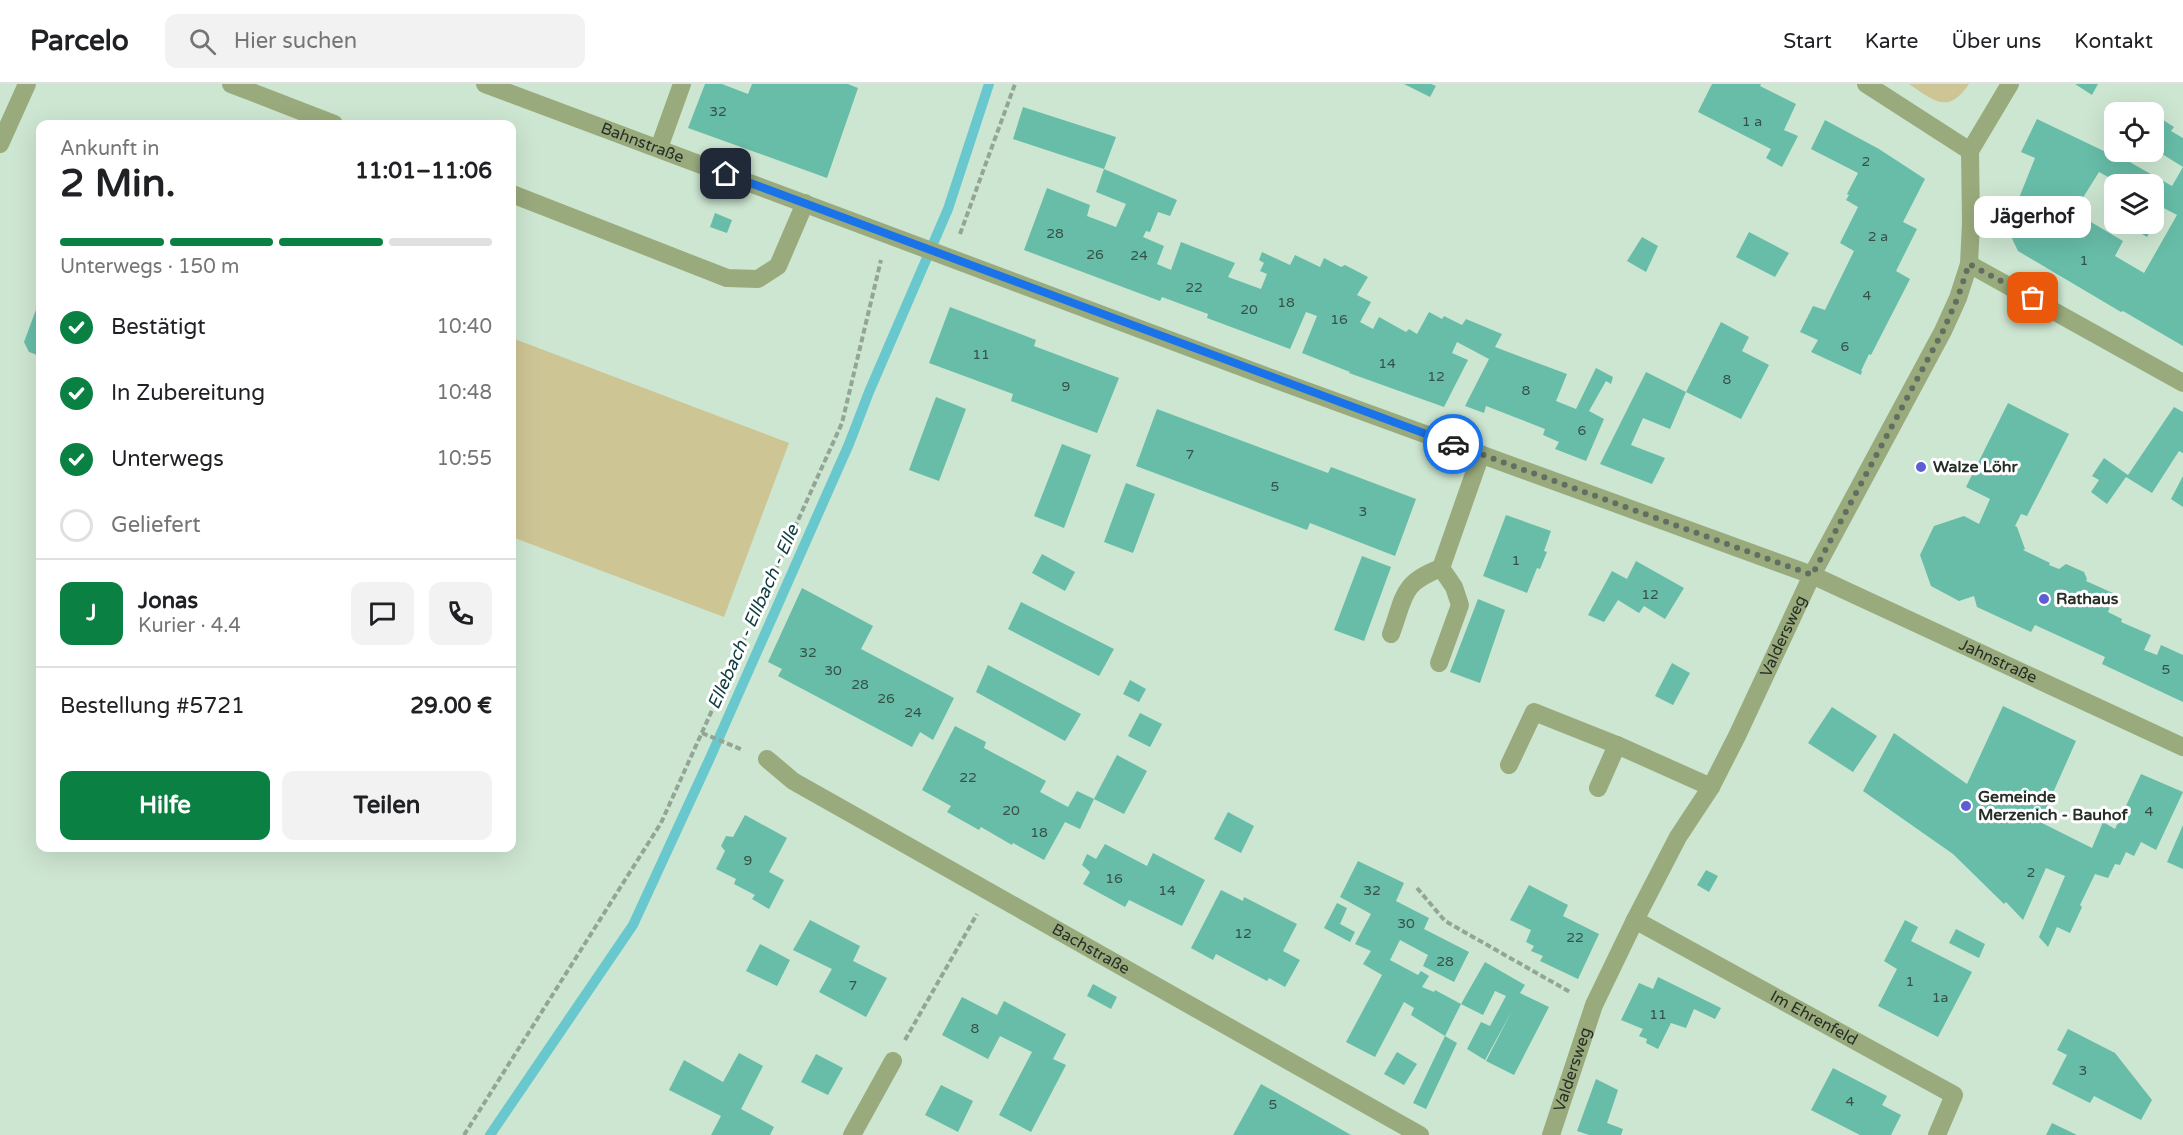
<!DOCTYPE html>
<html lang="de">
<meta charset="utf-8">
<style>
:root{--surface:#fff;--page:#f2f2f2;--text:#202124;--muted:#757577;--line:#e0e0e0;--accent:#0b8043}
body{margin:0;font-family:"Varela Round",sans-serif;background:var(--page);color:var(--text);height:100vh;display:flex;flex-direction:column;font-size:22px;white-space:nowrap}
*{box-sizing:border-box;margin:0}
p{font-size:20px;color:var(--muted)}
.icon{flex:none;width:33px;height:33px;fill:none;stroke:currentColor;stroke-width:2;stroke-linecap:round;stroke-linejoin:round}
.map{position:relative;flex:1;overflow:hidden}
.drawer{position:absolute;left:36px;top:36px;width:480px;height:732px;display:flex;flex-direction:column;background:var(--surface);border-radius:12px;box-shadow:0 6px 24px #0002}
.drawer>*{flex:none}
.buttons{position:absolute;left:2104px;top:18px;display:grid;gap:12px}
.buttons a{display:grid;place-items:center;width:60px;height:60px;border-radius:12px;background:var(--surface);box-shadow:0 6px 24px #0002;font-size:30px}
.pin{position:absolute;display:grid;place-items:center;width:51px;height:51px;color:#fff;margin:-26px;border-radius:12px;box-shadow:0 3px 9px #0006}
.courier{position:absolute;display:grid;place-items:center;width:60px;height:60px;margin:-30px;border:4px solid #1a73e8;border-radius:50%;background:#fff;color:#222;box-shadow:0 2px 8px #0007}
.bubble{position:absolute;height:42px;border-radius:12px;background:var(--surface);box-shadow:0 6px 24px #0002;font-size:20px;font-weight:700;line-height:42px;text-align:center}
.headline em{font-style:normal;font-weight:700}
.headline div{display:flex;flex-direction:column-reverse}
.headline{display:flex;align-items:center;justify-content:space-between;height:102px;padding:0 24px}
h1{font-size:39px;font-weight:700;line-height:45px}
.bar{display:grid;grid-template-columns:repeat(4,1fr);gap:9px 6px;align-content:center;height:72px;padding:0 24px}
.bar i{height:8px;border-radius:4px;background:var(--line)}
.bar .current{background:var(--accent)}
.bar p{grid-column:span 4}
.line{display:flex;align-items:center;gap:15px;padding:0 24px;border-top:2px solid var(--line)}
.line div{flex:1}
.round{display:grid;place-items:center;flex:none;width:63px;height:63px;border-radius:12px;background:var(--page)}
ol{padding:0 24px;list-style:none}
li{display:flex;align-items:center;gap:18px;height:66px}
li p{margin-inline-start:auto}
li .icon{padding:6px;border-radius:50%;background:var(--accent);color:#fff;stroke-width:4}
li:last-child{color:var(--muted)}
li i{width:33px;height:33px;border:3px solid var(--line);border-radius:50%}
.action{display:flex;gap:12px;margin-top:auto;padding:12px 24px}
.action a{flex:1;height:69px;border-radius:12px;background:var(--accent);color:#fff;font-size:24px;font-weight:700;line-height:69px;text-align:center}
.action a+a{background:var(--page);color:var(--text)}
header{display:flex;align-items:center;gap:36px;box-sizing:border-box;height:84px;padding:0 30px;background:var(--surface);border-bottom:2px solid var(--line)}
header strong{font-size:28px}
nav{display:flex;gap:33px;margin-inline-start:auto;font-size:21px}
.search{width:420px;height:54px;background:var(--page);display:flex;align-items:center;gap:15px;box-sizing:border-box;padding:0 21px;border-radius:12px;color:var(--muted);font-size:22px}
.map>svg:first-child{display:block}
.green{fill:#cec595}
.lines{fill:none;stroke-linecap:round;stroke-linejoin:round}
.stream{stroke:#69c8ce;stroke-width:10}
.building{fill:#67bda8;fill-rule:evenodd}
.path{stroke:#93a696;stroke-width:4;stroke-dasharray:6 3;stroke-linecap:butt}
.lane{stroke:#99aa7c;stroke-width:18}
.street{stroke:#99aa7c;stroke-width:18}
.done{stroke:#606f62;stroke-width:6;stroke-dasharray:0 10.8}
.route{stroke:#1a73e8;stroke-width:8}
.poi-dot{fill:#5d5dd5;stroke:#fff;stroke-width:2}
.labels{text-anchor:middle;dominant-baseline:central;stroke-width:6;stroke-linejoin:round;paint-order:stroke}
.number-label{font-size:14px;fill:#365247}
.street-label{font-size:16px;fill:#262f27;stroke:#fff}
.poi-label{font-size:16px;font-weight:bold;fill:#262f27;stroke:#fff;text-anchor:start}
.water-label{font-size:18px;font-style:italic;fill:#0f3d40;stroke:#fff}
</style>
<header>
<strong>Parcelo</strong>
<div class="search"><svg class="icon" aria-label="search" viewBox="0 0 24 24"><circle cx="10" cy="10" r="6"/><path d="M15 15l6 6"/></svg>Hier suchen</div>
<nav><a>Start</a><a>Karte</a><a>Über uns</a><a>Kontakt</a></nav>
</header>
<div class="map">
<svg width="2183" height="1051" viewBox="0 0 2183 1051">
<rect width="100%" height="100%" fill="#cde6d1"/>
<!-- green -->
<g class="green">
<path d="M1909,0H1969C1948,31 1934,17 1909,0Z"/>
<path d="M512,254L789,359L724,533L512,453Z"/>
</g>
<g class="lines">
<!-- stream -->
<path class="stream" d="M490,1051L633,841L710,674L849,360L869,308L948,125L989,0"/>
</g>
<!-- building -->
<g class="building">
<path d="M705,0H722L748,10L752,0H848L858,4L827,94L688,44Z"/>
<path d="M1404,0H1431L1436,2L1430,13Z"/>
<path d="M1712,0H1761L1760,2L1796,20L1784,46L1798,52L1782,83L1766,74L1771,65L1698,28Z"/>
<path d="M2075,0H2098L2092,11Z"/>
<path d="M1023,23L1116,53L1104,85L1013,55Z"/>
<path d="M2154,30L2174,43L2171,47L2183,54V262L2123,227L2121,228L2018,167L2007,144L2035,74L2021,68L2037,35L2110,70L2112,68L2172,102L2183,83L2154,65ZM2099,88L2121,100H2154V119L2177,131L2144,189L2115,172L2123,157L2074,128Z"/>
<path d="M1825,36L1879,65L1925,95L1903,138L1917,145L1896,187L1910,195L1871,271L1869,270L1861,287H1862L1861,291L1811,268L1818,256L1800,248L1813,222L1825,226L1854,167L1840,159L1858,123L1846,116L1849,111L1847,110L1858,89L1811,65Z"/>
<path d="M1104,85L1177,116L1170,132L1158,128L1150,148L1146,147L1143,153L1164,162L1157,180L1171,186L1181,158L1235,179L1228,193L1261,205L1267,190L1260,187L1264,179L1259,176L1262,168L1290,181L1295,171L1320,183L1324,174L1341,183L1345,181L1368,193L1357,211L1371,218L1360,238L1373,245L1379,233L1406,248L1409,245L1417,250L1429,228L1442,235L1444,232L1462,241L1466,235L1502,250L1495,263L1567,290L1556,317L1576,325L1596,284L1613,293L1611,300L1606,297L1589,327L1604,335L1586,377L1555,365L1559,358L1543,351L1545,345L1486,322L1484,329L1465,322L1489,275L1457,258L1452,269L1468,276L1444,323L1349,289L1350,288L1302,269L1317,232L1306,228L1290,265L1207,234L1208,230L1162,213L1160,217L1024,166L1047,104L1090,121L1087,132L1116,143L1126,120L1096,108Z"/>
<path d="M715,129L732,136L727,149L710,143Z"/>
<path d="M2154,129L2159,131L2147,153L2131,144L2134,140H2154Z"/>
<path d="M1749,148L1789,169L1775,193L1736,173Z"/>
<path d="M1642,153L1658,162L1646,188L1627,177Z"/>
<path d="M40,215V272L29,268L24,258Z"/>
<path d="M950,223L1036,256L1034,262L1119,294L1097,349L1011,317L1013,310L929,279Z"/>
<path d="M1721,238L1749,253L1742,267L1769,281L1741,335L1686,308Z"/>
<path d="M1646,288L1686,308L1670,345L1643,334L1631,361L1665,374L1652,400L1600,380Z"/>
<path d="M936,313L966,325L939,397L909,386Z"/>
<path d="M2008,319L2069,350L2027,432L2021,430L2015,442L2017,443L2025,465L2023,466L2050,479L2049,481L2059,485L2066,480L2084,488L2087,495L2086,497L2115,510L2108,528L2122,535L2121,538L2151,551L2144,566L2157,571L2161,561L2183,571V618L2102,580L2105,573L2035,541L2031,548L1977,523L1974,512L1959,517L1931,502L1920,471L1934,442L1964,432L1979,440L1990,415L1966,403Z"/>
<path d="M2174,323L2183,328V369L2179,367L2152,409L2126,393L2107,420L2091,408L2099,396L2092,392L2104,374L2128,391Z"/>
<path d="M1157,325L1328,389L1331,383L1416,415L1395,472L1310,439L1307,446L1136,382Z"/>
<path d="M1062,360L1091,371L1064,444L1034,432Z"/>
<path d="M2183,392V423L2171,415Z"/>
<path d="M1126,399L1155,410L1133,469L1104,458Z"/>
<path d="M1506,431L1551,447L1544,467L1547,468L1540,485L1537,484L1527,509L1483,492Z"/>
<path d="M1042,470L1075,488L1065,507L1032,489Z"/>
<path d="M1362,472L1391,483L1364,557L1334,546Z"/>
<path d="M1636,477L1684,504L1665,535L1644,522L1639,529L1618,516L1604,538L1588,531L1612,487L1627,495Z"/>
<path d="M802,504L873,542L861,565L954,614L933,656L920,648L912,663L778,592L782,585L768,578Z"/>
<path d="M1478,515L1505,526L1480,599L1450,588Z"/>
<path d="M1021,518L1114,565L1099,592L1008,545Z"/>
<path d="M1672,579L1690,589L1673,621L1655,612Z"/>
<path d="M988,581L1081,630L1065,657L976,608Z"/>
<path d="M1130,596L1146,605L1139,618L1123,610Z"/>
<path d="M2003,622L2076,657L2040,738L2092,764L2103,738L2115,745L2141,690L2183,708L2156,766L2141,758L2134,772L2126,768L2120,781L2115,780L2108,794L2095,790L2080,821L2082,823L2070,849L2057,843L2048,863L2039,853L2065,792L2046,784L2023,836L2006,818L2004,820L1953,770L1863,707L1894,649L1967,700Z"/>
<path d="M1832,623L1877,652L1853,688L1808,659Z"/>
<path d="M1140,629L1162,640L1150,663L1128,652Z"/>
<path d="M955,642L986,658L984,664L1046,697L1040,708L1068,723L1077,707L1094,715L1080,745L1065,738L1044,776L1013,759L1012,761L981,743L979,746L947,728L951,722L922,706Z"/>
<path d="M1117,671L1147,687L1124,730L1094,715Z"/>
<path d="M1228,728L1254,742L1241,769L1214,755Z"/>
<path d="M745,731L787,754L769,788L784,796L769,825L752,815L755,811L734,800L736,795L716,785L725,767L721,762L726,752L733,753Z"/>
<path d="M2183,741V785L2167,778Z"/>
<path d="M1105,760L1147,782L1153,769L1205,796L1182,842L1129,816L1125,823L1083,800L1090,788L1082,781L1087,770L1096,775Z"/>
<path d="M1358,777L1404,799L1396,817L1429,834L1424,845L1469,868L1454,898L1423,882L1428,871L1400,856L1390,876L1418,891L1421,887L1429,892L1422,903L1434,908L1435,906L1461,920L1445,952L1457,959L1426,1025L1413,1019L1445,952L1411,931L1414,924L1404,918L1375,973L1346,958L1382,891L1363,880L1371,867L1355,860L1371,830L1340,813Z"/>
<path d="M1706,786L1718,792L1709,808L1697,801Z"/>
<path d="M1529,801L1568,821L1563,832L1599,850L1578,895L1540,877L1543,872L1531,867L1534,862L1526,858L1531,846L1510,836Z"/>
<path d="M1221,806L1243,817L1244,813L1297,840L1283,867L1300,876L1285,903L1269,894L1267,897L1216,870L1213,876L1191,864Z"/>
<path d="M1337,819L1347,824L1340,840L1355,848L1350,858L1324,844Z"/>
<path d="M810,836L860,862L853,877L887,894L866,933L819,908L832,885L793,866Z"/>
<path d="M1905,836L1918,843L1911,857L1972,888L1938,953L1878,922L1897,885L1884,877Z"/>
<path d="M1956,845L1985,860L1979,874L1949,859Z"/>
<path d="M760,860L790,876L777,902L746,887Z"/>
<path d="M1485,878L1525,901L1520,909L1549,923L1514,991L1486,977L1513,925L1485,976L1467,965L1481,938L1490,942L1506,912L1495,907L1483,931L1461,920Z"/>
<path d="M1658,893L1721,924L1715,935L1694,925L1686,944L1671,939L1658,965L1646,959L1647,955L1639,952L1643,945L1621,936L1639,899L1653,905Z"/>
<path d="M1093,900L1117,913L1111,925L1087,912Z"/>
<path d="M962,913L997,931L1004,917L1066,950L1053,975L1066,981L1031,1048L999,1031L1032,968L1000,952L988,975L942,951Z"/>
<path d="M2068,945L2115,969L2152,1016L2141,1036L2094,1012L2090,1019L2052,1000L2067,971L2057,966Z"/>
<path d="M1397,968L1417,980L1404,1001L1384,990Z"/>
<path d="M739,969L763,982L741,1025L774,1043L770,1051H711L721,1032L669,1006L684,976L723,998Z"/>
<path d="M816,970L843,984L828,1011L801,998Z"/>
<path d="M1833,984L1887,1012L1882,1021L1901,1031L1891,1051H1860L1811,1026Z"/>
<path d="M1596,995L1618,1006L1607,1039L1623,1045L1621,1051H1589L1577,1047Z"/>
<path d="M1261,1000L1330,1039L1351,1051H1233Z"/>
<path d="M941,1001L973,1017L958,1048L925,1031Z"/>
<path d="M2052,1039L2077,1051H2046Z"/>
</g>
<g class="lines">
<!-- path -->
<g class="path">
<path d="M960,150L1015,0"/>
<path d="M702,649L743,666"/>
<path d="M1417,804L1445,837L1570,908"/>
<path d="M905,956L977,830"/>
<path d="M464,1051L661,739L842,339L881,176"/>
</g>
<!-- lane -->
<g class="lane">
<path d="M231,0L334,40"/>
<path d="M512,110L727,194L758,195L778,182L805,119"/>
<path d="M1391,550C1405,512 1401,499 1441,484L1481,370"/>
<path d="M1439,579L1460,521L1454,503L1441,484"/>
<path d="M1509,681L1534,628L1617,661L1711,703"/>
<path d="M1598,704L1617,661"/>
</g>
<!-- street -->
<g class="street">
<path id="s1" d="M485,0L1263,291L1812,491L2183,663"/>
<path d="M1866,0L1970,67"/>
<path d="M0,60L27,0"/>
<path d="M659,64L682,0"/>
<path d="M1969,180L2183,299"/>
<path id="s2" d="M767,675L793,697L1420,1051"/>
<path id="s3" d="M1635,836L1954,1011L1937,1051"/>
<path d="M852,1051L893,977"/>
<path id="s4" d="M1551,1051L1594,921L1635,836L1678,753L1711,703L1737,652L1812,491L1943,247L1958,214L1969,180L1971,139L1970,67L2010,0"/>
</g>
</g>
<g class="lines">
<!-- done -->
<path class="done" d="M1453,360L1812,491L1943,247L1958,213L1969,180L2033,214"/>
<!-- route -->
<path class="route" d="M726,90L1453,360"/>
</g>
<!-- markers -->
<g class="poi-dot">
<circle cx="1921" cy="383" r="6"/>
<circle cx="2044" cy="515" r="6"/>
<circle cx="1966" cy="722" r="6"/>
</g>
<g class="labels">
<!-- number labels -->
<g class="number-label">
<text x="718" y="27">32</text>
<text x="1752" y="37">1 a</text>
<text x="1866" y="77">2</text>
<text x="1055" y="149">28</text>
<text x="1878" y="152">2 a</text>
<text x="1095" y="170">26</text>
<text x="1139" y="171">24</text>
<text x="2084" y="176">1</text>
<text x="1194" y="203">22</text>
<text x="1867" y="211">4</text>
<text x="1286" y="218">18</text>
<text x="1249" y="225">20</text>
<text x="1339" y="235">16</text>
<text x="1845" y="262">6</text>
<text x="981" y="270">11</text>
<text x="1387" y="279">14</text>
<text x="1436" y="292">12</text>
<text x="1727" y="295">8</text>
<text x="1066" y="302">9</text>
<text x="1526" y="306">8</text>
<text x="1582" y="346">6</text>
<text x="1190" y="370">7</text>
<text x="1275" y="402">5</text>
<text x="1363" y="427">3</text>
<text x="1516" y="476">1</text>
<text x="1650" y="510">12</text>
<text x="808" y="568">32</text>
<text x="2166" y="585">5</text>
<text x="833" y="586">30</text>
<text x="860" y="600">28</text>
<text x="886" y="614">26</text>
<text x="913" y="628">24</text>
<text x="968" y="693">22</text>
<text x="1011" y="726">20</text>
<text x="2149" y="727">4</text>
<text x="1039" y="748">18</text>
<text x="748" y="776">9</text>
<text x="2031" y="788">2</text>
<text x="1114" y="794">16</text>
<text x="1167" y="806">14</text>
<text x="1372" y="806">32</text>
<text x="1406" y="839">30</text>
<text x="1243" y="849">12</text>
<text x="1575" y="853">22</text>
<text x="1445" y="877">28</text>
<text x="1910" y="897">1</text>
<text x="853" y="901">7</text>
<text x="1940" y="913">1a</text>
<text x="1658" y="930">11</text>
<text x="975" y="944">8</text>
<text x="2083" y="986">3</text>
<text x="1850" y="1017">4</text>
<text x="1273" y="1020">5</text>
</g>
<!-- street labels -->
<g class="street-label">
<text stroke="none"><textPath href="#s1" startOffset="168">Bahnstraße</textPath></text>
<text stroke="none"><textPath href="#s4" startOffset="552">Valdersweg</textPath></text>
<text stroke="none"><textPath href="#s1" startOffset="1620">Jahnstraße</textPath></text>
<text stroke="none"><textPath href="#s2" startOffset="376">Bachstraße</textPath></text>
<text stroke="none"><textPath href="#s3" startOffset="204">Im Ehrenfeld</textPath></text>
<text stroke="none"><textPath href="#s4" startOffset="69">Valdersweg</textPath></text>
</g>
<!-- poi labels -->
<g class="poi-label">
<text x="1933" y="383">Walze Löhr</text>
<text x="2056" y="515">Rathaus</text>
<text x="1978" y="713">Gemeinde<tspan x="1978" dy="18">Merzenich - Bauhof</tspan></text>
</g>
<!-- water labels -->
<g class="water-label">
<text transform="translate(753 533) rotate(-66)">Ellebach - Ellbach - Elle</text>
</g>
</g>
</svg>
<div class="buttons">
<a><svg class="icon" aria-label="locate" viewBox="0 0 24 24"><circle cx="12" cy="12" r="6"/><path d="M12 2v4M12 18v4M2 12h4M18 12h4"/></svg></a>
<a><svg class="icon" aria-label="layers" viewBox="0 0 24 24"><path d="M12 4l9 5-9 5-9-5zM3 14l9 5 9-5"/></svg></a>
</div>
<div class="pin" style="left:2033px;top:214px;background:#ea580c"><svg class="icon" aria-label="bag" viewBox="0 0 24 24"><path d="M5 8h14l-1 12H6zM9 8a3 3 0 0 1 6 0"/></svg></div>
<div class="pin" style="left:726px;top:90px;background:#1f2937"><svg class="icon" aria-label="home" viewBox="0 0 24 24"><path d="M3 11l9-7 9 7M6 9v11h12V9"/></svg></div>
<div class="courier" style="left:1453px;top:360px"><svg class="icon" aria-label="car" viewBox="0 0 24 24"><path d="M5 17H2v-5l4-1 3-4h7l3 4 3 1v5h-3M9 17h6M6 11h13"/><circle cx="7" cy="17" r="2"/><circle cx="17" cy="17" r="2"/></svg></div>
<div class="bubble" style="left:1974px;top:112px;width:117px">Jägerhof</div>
<section class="drawer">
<div class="headline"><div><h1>2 Min.</h1><p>Ankunft in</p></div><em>11:01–11:06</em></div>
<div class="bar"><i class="current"></i><i class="current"></i><i class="current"></i><i></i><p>Unterwegs · 150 m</p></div>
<ol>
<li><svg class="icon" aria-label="check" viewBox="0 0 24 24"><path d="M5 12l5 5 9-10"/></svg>Bestätigt<p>10:40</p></li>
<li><svg class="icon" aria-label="check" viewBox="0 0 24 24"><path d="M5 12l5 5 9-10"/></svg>In Zubereitung<p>10:48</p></li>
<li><svg class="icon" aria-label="check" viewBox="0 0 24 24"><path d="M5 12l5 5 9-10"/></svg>Unterwegs<p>10:55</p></li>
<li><i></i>Geliefert</li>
</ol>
<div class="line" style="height:108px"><b class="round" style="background:var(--accent);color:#fff">J</b><div><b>Jonas</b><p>Kurier · 4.4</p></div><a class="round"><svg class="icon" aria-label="chat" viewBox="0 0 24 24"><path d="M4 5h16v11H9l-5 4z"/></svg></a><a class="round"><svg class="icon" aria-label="phone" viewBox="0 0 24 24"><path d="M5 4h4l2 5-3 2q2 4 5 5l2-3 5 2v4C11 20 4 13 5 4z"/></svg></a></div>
<div class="line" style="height:78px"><div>Bestellung #5721</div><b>29.00 €</b></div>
<div class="action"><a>Hilfe</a><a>Teilen</a></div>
</section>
</div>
